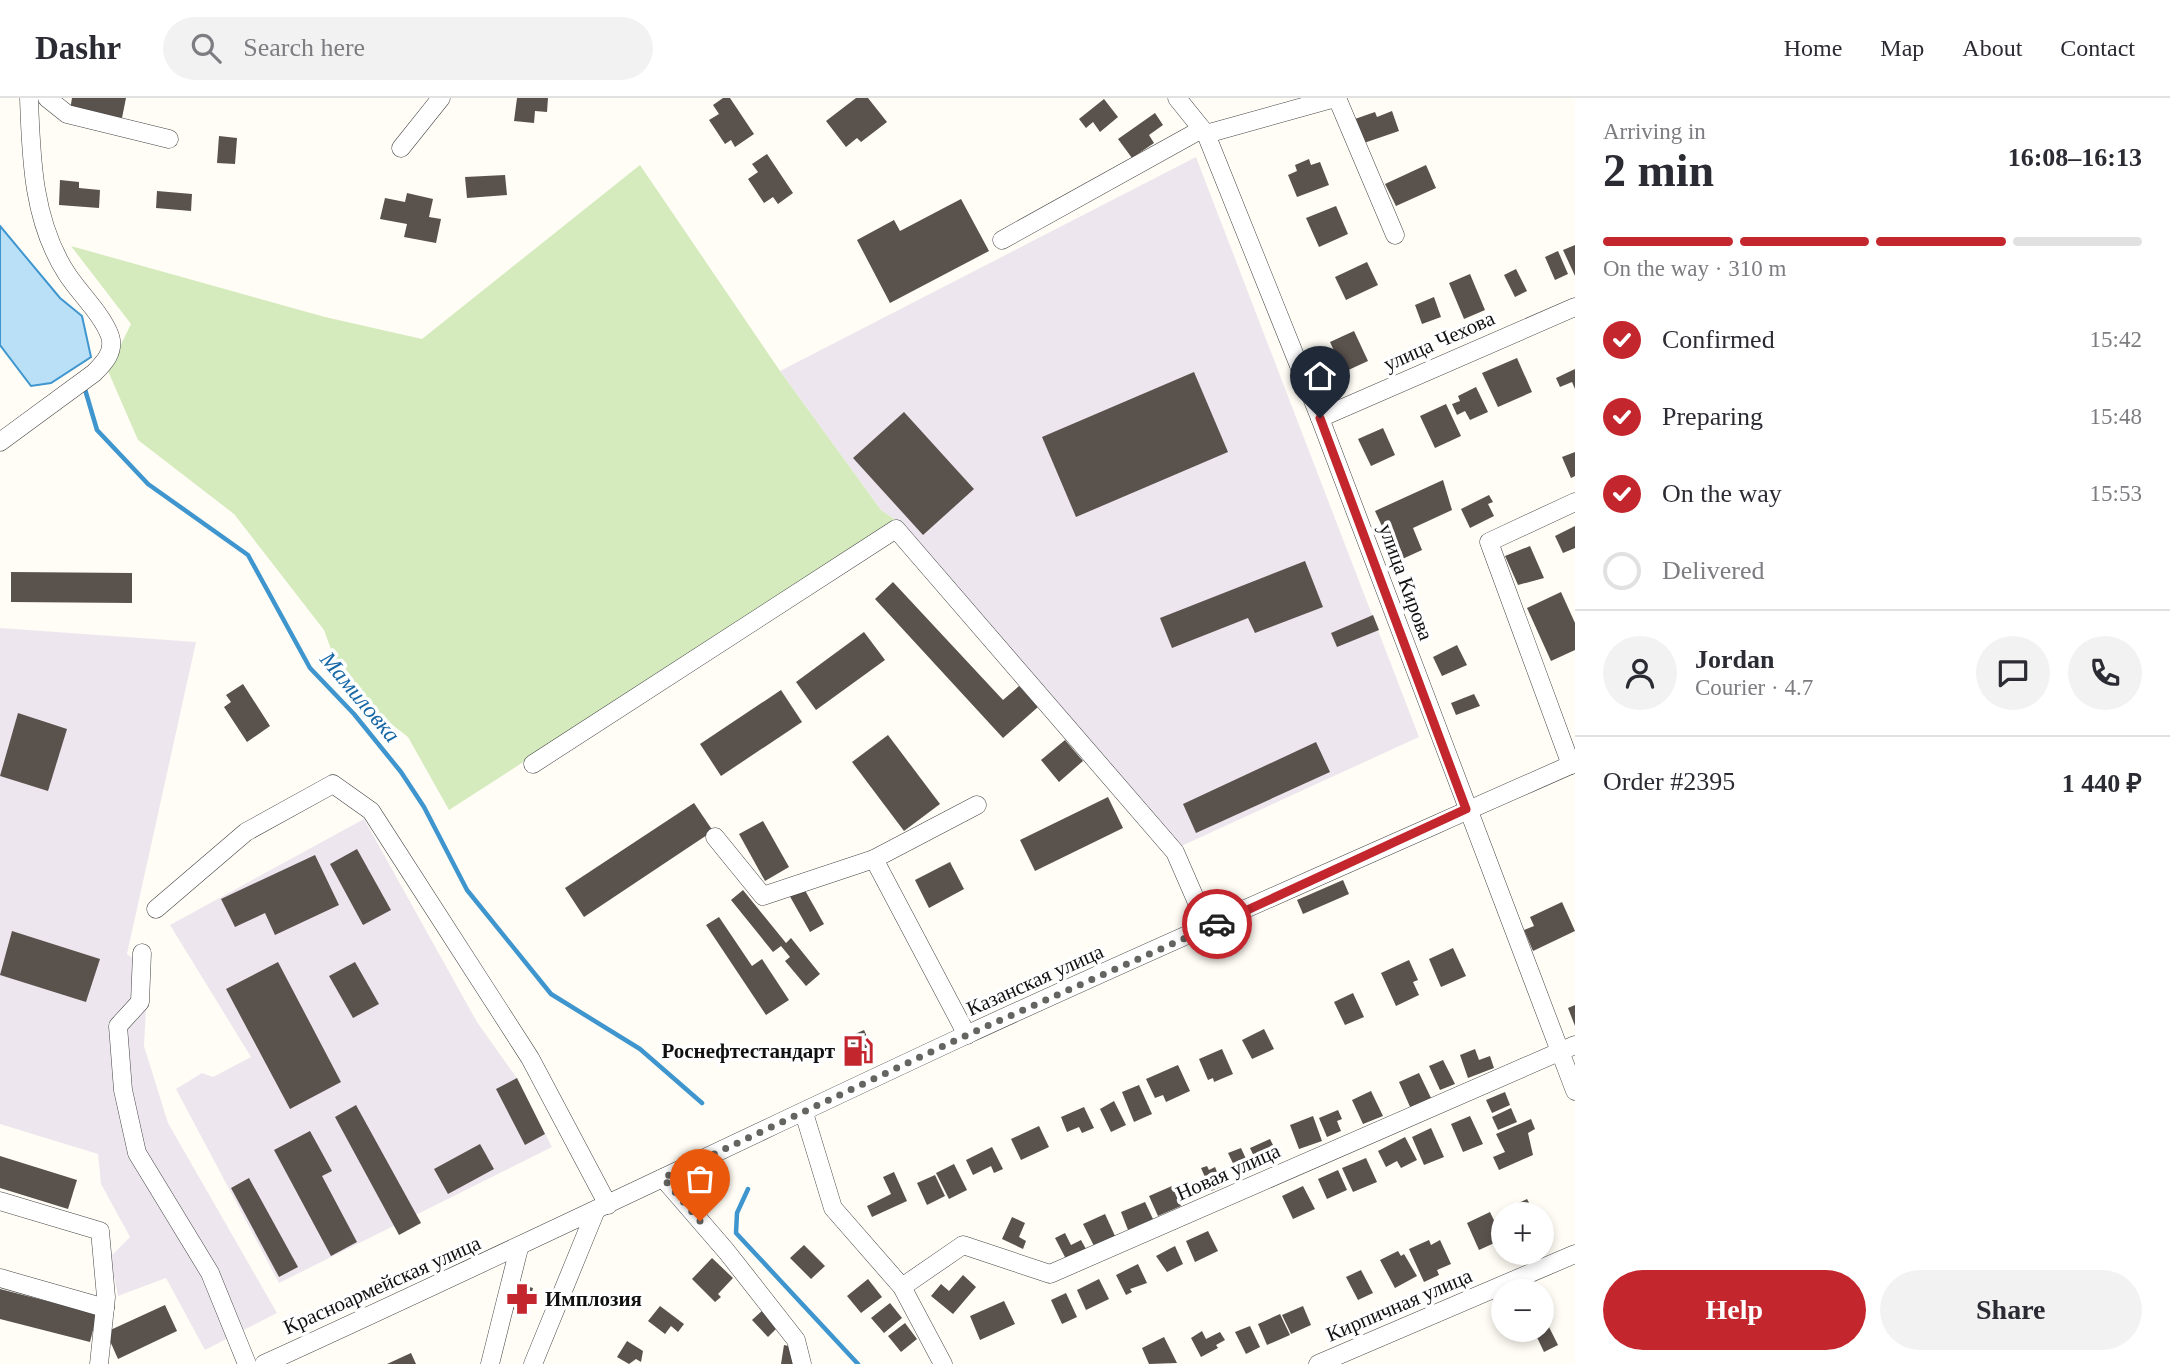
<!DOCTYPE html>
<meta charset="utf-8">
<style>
:root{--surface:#fff;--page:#f2f2f3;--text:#2b2b33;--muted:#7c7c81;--line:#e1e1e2;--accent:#c4262e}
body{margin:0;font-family:"Times New Roman",serif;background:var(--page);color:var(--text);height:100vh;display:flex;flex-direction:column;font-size:26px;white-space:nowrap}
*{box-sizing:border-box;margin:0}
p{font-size:23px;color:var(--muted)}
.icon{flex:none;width:38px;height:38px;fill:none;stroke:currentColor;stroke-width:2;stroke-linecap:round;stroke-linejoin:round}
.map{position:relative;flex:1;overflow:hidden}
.details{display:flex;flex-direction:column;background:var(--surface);width:595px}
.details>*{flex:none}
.tools{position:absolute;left:1491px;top:1104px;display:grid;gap:14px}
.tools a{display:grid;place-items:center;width:63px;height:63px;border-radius:50%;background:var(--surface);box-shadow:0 4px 10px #0003;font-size:35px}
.pin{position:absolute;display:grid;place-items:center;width:60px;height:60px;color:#fff;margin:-72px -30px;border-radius:50% 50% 50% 0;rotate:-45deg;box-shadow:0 0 7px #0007}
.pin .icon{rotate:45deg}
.courier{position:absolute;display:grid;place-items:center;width:70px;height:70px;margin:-35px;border:5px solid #c4262e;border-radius:50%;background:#fff;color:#222;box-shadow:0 2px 9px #0007}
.summary em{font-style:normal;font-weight:700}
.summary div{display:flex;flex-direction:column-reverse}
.summary{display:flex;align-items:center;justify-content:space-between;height:119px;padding:0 28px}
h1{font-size:46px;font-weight:700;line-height:52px}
.bar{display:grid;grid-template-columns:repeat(4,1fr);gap:10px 7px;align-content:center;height:84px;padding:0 28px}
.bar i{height:9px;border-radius:5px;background:var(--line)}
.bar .active{background:var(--accent)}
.bar p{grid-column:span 4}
.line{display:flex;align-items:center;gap:18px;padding:0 28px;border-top:2px solid var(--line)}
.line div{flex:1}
.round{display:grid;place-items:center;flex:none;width:74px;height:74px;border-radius:37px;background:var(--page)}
ol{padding:0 28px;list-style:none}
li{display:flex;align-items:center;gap:21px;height:77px}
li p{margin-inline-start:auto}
li .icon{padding:7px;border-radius:50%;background:var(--accent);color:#fff;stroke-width:4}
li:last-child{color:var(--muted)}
li i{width:38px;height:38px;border:4px solid var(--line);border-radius:50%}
.primary-button{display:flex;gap:14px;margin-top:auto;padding:14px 28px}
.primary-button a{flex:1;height:80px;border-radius:42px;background:var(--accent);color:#fff;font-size:28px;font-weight:700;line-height:80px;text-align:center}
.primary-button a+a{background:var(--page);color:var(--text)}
header{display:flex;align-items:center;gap:42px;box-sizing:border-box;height:98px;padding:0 35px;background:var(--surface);border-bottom:2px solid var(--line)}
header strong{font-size:33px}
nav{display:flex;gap:38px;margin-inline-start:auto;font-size:24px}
.search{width:490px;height:63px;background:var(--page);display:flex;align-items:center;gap:18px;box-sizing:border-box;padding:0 24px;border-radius:38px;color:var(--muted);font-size:26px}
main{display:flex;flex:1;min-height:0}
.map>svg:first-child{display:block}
.industrial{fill:#eee6ef}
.green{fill:#d5ebbd}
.water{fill:#b9e0f7;stroke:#3f96cf;stroke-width:2}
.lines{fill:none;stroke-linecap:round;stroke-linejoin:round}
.stream{stroke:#3f96cf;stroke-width:4.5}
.building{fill:#5a524d}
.minor-casing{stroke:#444;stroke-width:19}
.minor{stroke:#fff;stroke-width:18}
.done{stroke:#646461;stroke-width:7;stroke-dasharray:0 12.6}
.route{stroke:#c4262e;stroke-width:9}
.labels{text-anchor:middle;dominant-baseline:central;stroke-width:7;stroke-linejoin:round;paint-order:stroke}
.street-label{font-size:21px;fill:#111;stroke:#fff}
.poi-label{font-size:21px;font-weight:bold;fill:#111;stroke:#fff;text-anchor:end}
.water-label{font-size:23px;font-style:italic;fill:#1768a6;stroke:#fff}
</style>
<header>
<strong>Dashr</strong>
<div class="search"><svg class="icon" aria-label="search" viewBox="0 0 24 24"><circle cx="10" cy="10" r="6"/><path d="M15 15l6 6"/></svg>Search here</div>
<nav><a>Home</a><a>Map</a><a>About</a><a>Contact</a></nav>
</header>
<main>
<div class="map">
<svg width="1575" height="1266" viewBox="0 0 1575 1266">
<rect width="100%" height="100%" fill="#fffdf5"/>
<!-- industrial -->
<g class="industrial">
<path d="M1196,59L1419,639L1177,750L897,423L881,412L780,273Z"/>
<path d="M0,530L196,544L127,856L148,872L144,948L168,1025L277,1215L205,1252L166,1180L118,1198L110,1159L130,1139L101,1086L98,1056L0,1026Z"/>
<path d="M364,721L477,924L516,979L552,1049L279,1185L176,991L202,975L213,979L251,959L170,827Z"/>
</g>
<!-- green -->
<path class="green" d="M640,67L780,273L881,412L897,423L449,712L408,639L345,590L324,532L234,416L138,342L108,273L131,226L71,148L325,219L422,241Z"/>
<!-- water -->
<path class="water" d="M0,128L60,200L82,218L91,259L51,285L31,288L0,247Z"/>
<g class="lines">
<!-- stream -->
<g class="stream">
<path d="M84,288L97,332L148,386L248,457L310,570L354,616L401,674L424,709L467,792L551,896L640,951L702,1005"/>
<path d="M748,1091L737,1115L736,1135L858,1266"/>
</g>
</g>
<!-- building -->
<g class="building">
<path d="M72,0H126L122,20L70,12Z"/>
<path d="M517,0H548L547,14L535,13L534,25L514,23Z"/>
<path d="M723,0H730L754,36L735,49L731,42L725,46L709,22L719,16L713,7Z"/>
<path d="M856,0H868L887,24L861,44L857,40L846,49L826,23Z"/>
<path d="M1104,1L1118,19L1100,34L1093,24L1086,30L1079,21Z"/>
<path d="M1392,13L1399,33L1361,46L1352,22L1375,14L1377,19Z"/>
<path d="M1155,15L1163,27L1149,37L1154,45L1132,60L1118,41Z"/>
<path d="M219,38L237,40L235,66L217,65Z"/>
<path d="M767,56L793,95L778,106L773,99L764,105L748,81L758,74L752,66Z"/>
<path d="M1309,61L1311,67L1320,64L1329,87L1297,99L1288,77L1297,73L1295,67Z"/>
<path d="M1426,67L1436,90L1396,108L1385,86Z"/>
<path d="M505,77L507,97L467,100L465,79Z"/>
<path d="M60,82L79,84V90L100,92L99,110L59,107Z"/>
<path d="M157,93L192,96L191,113L156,110Z"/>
<path d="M407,95L433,101L429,119L441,121L436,145L404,139L407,126L380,121L385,100L405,104Z"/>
<path d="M961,101L989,153L890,205L857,142L894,122L900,133Z"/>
<path d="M1336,108L1348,136L1319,149L1306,120Z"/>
<path d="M1575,147V178L1563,152Z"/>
<path d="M1558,153L1568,176L1555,182L1545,159Z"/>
<path d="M1367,164L1378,187L1346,202L1335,179Z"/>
<path d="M1516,171L1527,193L1515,199L1504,177Z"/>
<path d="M1470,176L1485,212L1464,221L1449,185Z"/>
<path d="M1434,199L1441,219L1422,226L1415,207Z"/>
<path d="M1354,233L1368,263L1344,274L1330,244Z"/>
<path d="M1517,260L1532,294L1498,309L1482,275Z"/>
<path d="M1575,271V291L1572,284L1560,289L1556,280Z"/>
<path d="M1194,274L1228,354L1076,419L1042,339Z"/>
<path d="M1476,289L1488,314L1470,322L1465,313L1457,317L1452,306L1460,303L1458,298Z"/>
<path d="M1446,306L1461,338L1435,350L1420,318Z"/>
<path d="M904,314L974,391L923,437L853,360Z"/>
<path d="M1383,330L1395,357L1371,368L1358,341Z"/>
<path d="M1575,354V378L1571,380L1562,359Z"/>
<path d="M1443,382L1452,412L1413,430L1422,452L1398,463L1375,413Z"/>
<path d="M1489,397L1493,404L1488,406L1494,418L1470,430L1461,411Z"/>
<path d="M1575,428V450L1563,455L1555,438Z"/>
<path d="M1530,448L1544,480L1518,487L1505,458Z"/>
<path d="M1305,463L1323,509L1255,535L1248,520L1172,550L1160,520Z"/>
<path d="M11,474L132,475V505L11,504Z"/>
<path d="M893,484L1003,602L1019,588L1038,609L1003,640L875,501Z"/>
<path d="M1561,494L1575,525V552L1551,563L1527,510Z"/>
<path d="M1373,517L1379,532L1337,549L1331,535Z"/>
<path d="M864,534L885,562L816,612L796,584Z"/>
<path d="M1457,547L1467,567L1442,578L1433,559Z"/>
<path d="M243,586L270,628L247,644L224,609L231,604L226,597Z"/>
<path d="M781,592L802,624L721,678L700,646Z"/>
<path d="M1474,596L1480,608L1456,617L1451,605Z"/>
<path d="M18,615L67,631L48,693L0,678Z"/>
<path d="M888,637L940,706L904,733L852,664Z"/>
<path d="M1065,642L1083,663L1059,684L1041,662Z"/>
<path d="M1316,644L1330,674L1196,735L1183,706Z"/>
<path d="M1108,699L1123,730L1035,773L1020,742Z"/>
<path d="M694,705L713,733L584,819L565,790Z"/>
<path d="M763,723L789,769L765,783L739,736Z"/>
<path d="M357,751L391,812L363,827L330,766Z"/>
<path d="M315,757L339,807L275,837L265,815L235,829L221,801Z"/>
<path d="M950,764L964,791L929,810L915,782Z"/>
<path d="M1343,782L1349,796L1303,816L1297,802Z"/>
<path d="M802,787L824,826L810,834L788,795Z"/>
<path d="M743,792L786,845L791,840L820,876L806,888L785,863L790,859L781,848L773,854L731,802Z"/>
<path d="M1562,804L1575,833L1533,853L1524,832L1534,828L1530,819Z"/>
<path d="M719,819L752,868L762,861L789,902L766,917L706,827Z"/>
<path d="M12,833L100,861L86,904L0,877Z"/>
<path d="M1453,850L1466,878L1441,889L1429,861Z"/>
<path d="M1409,862L1418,882L1413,884L1419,897L1396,908L1381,875Z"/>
<path d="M278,864L341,984L290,1011L226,891Z"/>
<path d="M355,864L379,906L353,920L329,878Z"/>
<path d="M1353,895L1364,919L1345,927L1334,904Z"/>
<path d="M1575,907V928L1568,910Z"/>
<path d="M1264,931L1274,951L1252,961L1242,942Z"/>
<path d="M864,932L872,949L856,957L848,939Z"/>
<path d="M1222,951L1233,976L1214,984L1213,980L1208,982L1199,961Z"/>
<path d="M1475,951L1479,962L1490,958L1494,970L1468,980L1460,957Z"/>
<path d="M1443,962L1455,986L1440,992L1429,968Z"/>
<path d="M1178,967L1190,993L1166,1004L1163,997L1155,1000L1146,981Z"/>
<path d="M1419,975L1432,1002L1411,1011L1399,984Z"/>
<path d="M517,980L545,1036L525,1047L496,991Z"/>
<path d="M1139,987L1152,1016L1134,1024L1122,994Z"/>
<path d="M1371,993L1383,1018L1363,1026L1352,1002Z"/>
<path d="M1505,994L1510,1007L1492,1015L1486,1002Z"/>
<path d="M1114,1003L1126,1027L1111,1034L1100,1011Z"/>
<path d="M356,1007L421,1125L399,1137L335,1019Z"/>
<path d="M1084,1009L1094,1030L1082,1035L1079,1029L1067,1034L1061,1019Z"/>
<path d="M1511,1010L1517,1024L1498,1032L1492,1019Z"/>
<path d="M1338,1012L1342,1021L1337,1023L1341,1033L1327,1039L1319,1020Z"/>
<path d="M1313,1018L1322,1043L1299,1051L1290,1027Z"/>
<path d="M1470,1018L1483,1046L1463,1054L1451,1026Z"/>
<path d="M1531,1021L1535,1031L1528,1035L1533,1057L1499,1072L1493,1059L1505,1054L1496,1036Z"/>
<path d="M1039,1028L1049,1049L1021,1062L1011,1041Z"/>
<path d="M1431,1030L1444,1059L1424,1067L1412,1039Z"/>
<path d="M310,1033L332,1073L322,1078L357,1144L331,1158L274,1052Z"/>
<path d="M1405,1039L1417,1062L1401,1070L1397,1063L1386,1069L1378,1053Z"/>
<path d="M1270,1041L1277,1055L1273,1057L1276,1063L1260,1071L1250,1050Z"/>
<path d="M480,1046L494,1071L448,1096L434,1071Z"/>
<path d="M992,1049L1003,1071L994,1075L991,1068L973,1077L966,1062Z"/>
<path d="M1241,1050L1252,1074L1240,1080L1228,1055Z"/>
<path d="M0,1058L77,1082L68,1111L0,1090Z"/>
<path d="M1366,1060L1377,1084L1353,1094L1342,1070Z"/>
<path d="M954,1066L967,1092L949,1101L936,1075Z"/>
<path d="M1207,1068L1209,1072L1215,1069L1223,1088L1211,1093L1201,1070Z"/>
<path d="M1338,1072L1347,1092L1327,1101L1318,1081Z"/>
<path d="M894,1074L907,1103L872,1119L867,1108L891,1096L883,1079Z"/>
<path d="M935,1077L945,1098L927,1107L917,1085Z"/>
<path d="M249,1080L298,1169L279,1179L231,1090Z"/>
<path d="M1172,1088L1181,1108L1158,1118L1149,1098Z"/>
<path d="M1303,1088L1315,1111L1293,1121L1282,1098Z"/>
<path d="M1527,1101L1535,1116H1506L1504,1112Z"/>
<path d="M1145,1104L1153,1121L1128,1132L1121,1114Z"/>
<path d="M1490,1114L1503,1141L1479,1152L1467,1125Z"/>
<path d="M1105,1116L1115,1138L1094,1148L1083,1126Z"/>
<path d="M1012,1119L1025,1125L1019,1139L1026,1143L1023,1151L1002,1141Z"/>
<path d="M1208,1133L1218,1153L1195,1164L1186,1143Z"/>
<path d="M1065,1135L1071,1147L1081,1142L1086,1151L1066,1161L1055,1140Z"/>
<path d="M1429,1142L1431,1147L1440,1142L1451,1166L1437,1172L1439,1177L1424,1184L1409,1151Z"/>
<path d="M804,1147L825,1168L811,1181L790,1160Z"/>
<path d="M1175,1148L1183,1166L1167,1174L1156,1158Z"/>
<path d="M1398,1153L1401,1158L1404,1156L1417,1178L1395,1190L1380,1162Z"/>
<path d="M712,1160L733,1180L718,1196L721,1199L715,1204L692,1181Z"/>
<path d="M1138,1166L1147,1185L1130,1191L1132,1194L1126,1197L1116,1177Z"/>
<path d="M1361,1172L1373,1195L1358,1202L1346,1179Z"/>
<path d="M963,1177L976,1189L953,1216L931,1198L941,1186L949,1193Z"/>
<path d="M868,1181L882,1199L861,1215L847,1198Z"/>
<path d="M1099,1181L1109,1201L1086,1212L1077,1192Z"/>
<path d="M518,1186L533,1190L527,1215L512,1211Z"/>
<path d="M0,1191L97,1216L90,1244L0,1221Z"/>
<path d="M1066,1195L1077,1219L1062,1226L1051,1202Z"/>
<path d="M1004,1203L1015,1226L980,1242L970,1218Z"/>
<path d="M890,1205L902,1220L884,1235L871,1220Z"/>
<path d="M165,1207L177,1233L118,1261L106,1234Z"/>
<path d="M660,1208L684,1226L678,1234L671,1228L665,1236L648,1223Z"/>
<path d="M1303,1208L1311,1227L1291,1236L1282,1217Z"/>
<path d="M765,1210L781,1226L768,1239L752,1222Z"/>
<path d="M1280,1216L1290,1237L1267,1247L1258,1226Z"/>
<path d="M905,1225L917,1241L901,1254L888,1238Z"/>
<path d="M1250,1228L1260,1249L1246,1256L1235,1234Z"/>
<path d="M1549,1229L1558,1247L1544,1254L1535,1235Z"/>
<path d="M1202,1233L1206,1241L1220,1234L1225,1242L1216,1247L1218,1250L1201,1259L1191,1240Z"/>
<path d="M1164,1239L1177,1265L1149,1266L1142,1250Z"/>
<path d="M627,1243L643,1253L641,1264L636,1261L629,1266L617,1259Z"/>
<path d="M784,1247L797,1250L794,1266H781Z"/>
<path d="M411,1255L416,1266H387Z"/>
</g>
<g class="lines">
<defs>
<g id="minor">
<path d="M47,0L67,16L169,41"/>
<path d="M1177,0L1206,36L1320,320L1575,993"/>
<path d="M1337,0L1395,137"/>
<path d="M1206,36L1335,0"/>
<path d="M401,50L441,0"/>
<path d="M1002,142L1202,31"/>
<path d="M1320,320L1575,209"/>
<path d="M0,344L94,275C104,265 115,254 110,238C102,216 80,196 67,176C33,124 31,61 29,0"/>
<path d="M533,666L896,431L1175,754L1208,830"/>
<path d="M1571,667L1489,444L1575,404"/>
<path d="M715,739L763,798L874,761"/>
<path d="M156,811L246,734L333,686L371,713L530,960L608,1107"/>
<path d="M142,855L140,904L118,928L123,992L137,1055L210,1175L247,1266"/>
<path d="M967,937L874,761L977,707"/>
<path d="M804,1015L833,1110L902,1189L943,1266"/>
<path d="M663,1080L727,1154L796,1242L802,1266"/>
<path d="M0,1103L100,1133L106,1199L99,1266"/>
<path d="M0,1180L105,1210"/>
<path d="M902,1189L963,1147L1050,1176L1575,947"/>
<path d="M264,1266C499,1159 732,1046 966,937C1168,844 1372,755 1575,665"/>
<path d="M490,1266L519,1150"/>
<path d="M533,1266L596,1112"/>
<path d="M1318,1266L1575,1156"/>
</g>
</defs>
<!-- minor casing -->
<use href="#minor" class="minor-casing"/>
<!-- minor -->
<use href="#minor" class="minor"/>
</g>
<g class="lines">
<!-- done -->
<path class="done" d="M700,1123L663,1080L967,937L1217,826"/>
<!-- route -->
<path class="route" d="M1217,826L1466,711L1320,320"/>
</g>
<!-- icons -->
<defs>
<symbol id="fuel-bare" viewBox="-9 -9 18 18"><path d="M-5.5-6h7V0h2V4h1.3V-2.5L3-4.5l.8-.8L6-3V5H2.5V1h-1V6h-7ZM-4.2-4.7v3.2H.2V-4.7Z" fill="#c4262e" stroke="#fff" stroke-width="2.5" paint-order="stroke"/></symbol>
<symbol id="pharmacy-bare" viewBox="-9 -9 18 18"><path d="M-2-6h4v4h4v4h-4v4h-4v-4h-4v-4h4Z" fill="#c4262e" stroke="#fff" stroke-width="2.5" paint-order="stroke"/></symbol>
</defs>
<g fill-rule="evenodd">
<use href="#fuel-bare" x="836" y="931" width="44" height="44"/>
<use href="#pharmacy-bare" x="500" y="1179" width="44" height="44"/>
</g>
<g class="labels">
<!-- street labels -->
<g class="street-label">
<text transform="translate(1439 243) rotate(-24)">улица Чехова</text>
<text transform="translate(1406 484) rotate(70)">улица Кирова</text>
<text transform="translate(1035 882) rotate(-24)">Казанская улица</text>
<text transform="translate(1228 1074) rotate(-24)">Новая улица</text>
<text transform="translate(382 1187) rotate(-24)">Красноармейская улица</text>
<text transform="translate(1399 1207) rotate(-23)">Кирпичная улица</text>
</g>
<!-- poi labels -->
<g class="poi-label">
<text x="835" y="953">Роснефтестандарт</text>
<text x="545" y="1201" text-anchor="start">Имплозия</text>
</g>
<!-- water labels -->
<g class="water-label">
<text transform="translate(360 599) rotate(50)">Мамиловка</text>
</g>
</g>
</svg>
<div class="tools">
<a>+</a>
<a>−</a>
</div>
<div class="pin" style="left:700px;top:1123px;background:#ea580c"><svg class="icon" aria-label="bag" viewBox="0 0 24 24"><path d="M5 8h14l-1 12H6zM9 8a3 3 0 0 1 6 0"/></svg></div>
<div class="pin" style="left:1320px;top:320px;background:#1f2937"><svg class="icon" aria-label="home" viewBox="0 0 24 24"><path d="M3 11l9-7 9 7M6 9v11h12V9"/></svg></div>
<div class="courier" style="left:1217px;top:826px"><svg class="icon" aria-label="car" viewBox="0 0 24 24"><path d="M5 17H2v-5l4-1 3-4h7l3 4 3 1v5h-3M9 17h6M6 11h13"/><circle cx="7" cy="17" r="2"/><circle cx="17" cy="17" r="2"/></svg></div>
</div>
<section class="details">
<div class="summary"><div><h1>2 min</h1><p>Arriving in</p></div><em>16:08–16:13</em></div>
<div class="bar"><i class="active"></i><i class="active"></i><i class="active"></i><i></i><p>On the way · 310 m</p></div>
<ol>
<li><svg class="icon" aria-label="check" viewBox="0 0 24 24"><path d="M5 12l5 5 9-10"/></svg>Confirmed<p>15:42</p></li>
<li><svg class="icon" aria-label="check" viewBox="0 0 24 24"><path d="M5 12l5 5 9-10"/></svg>Preparing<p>15:48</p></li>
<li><svg class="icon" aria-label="check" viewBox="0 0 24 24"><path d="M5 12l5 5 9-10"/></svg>On the way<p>15:53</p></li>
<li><i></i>Delivered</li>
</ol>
<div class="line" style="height:126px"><a class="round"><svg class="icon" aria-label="person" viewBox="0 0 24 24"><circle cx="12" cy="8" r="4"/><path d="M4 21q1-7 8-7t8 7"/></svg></a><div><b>Jordan</b><p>Courier · 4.7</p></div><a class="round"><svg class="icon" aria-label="chat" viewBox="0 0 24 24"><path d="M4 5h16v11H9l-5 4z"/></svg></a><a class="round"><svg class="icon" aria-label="phone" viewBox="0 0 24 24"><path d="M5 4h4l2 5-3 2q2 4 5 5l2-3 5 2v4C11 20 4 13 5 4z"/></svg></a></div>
<div class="line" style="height:91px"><div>Order #2395</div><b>1 440 ₽</b></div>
<div class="primary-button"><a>Help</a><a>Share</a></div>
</section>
</main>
